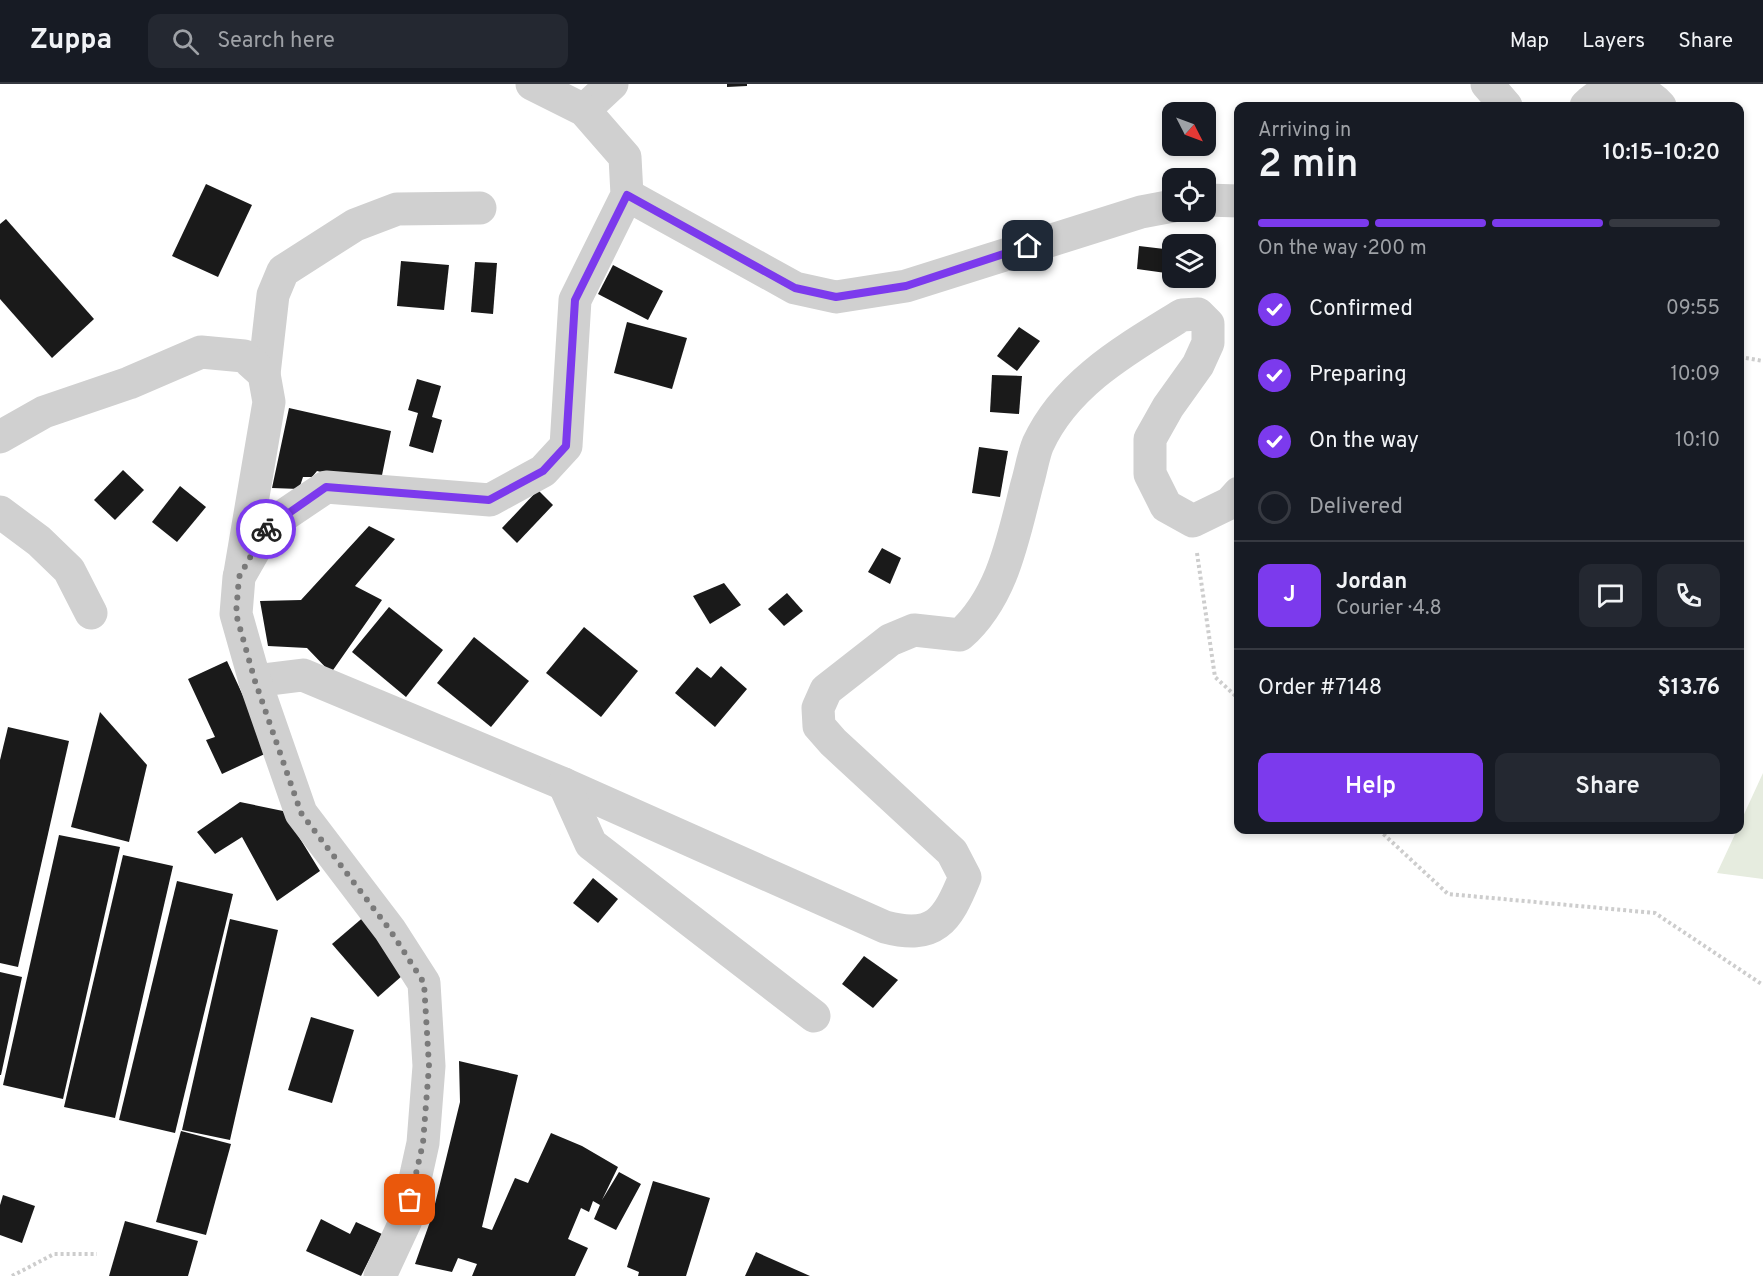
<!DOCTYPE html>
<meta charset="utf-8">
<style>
:root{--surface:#171b24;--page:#242831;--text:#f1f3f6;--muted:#9ea1a6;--line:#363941;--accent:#7c3aed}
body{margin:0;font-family:Overpass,sans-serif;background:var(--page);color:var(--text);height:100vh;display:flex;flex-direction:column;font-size:22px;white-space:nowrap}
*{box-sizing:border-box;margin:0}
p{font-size:20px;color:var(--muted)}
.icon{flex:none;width:33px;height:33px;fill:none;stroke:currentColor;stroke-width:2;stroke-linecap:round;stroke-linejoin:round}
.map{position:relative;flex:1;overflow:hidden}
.drawer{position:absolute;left:1234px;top:18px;width:510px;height:732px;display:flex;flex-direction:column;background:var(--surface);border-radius:12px;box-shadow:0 3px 9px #0003}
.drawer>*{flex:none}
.needle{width:39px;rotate:132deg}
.fabs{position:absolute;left:1162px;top:18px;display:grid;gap:12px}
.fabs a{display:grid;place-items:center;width:54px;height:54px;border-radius:12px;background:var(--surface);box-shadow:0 3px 9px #0003;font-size:30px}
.pin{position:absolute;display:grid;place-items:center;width:51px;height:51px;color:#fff;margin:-26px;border-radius:12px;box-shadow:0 3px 9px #0006}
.courier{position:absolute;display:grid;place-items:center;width:60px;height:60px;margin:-30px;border:4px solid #7c3aed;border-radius:50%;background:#fff;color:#222;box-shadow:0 2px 8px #0007}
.overview em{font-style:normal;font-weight:600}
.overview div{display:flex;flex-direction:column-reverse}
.overview{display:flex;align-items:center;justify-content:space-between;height:102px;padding:0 24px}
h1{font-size:39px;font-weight:600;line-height:45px}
.bar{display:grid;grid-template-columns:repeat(4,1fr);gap:9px 6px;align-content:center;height:72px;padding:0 24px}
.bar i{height:8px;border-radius:4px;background:var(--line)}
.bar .on{background:var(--accent)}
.bar p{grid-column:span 4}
.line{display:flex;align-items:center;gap:15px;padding:0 24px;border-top:2px solid var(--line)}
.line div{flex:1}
.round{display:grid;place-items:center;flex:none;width:63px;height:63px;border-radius:12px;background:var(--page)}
ol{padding:0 24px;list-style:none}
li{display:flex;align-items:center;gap:18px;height:66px}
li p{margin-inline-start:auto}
li .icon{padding:6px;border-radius:50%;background:var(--accent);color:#fff;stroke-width:4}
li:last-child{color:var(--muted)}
li i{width:33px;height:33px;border:3px solid var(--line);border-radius:50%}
.primary-button{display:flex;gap:12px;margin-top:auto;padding:12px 24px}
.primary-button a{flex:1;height:69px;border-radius:12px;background:var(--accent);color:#fff;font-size:24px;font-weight:600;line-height:69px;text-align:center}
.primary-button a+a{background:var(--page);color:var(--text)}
header{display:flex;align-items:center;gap:36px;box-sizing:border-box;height:84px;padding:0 30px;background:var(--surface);border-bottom:2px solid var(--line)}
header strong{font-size:28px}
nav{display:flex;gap:33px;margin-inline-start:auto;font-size:21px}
.search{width:420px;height:54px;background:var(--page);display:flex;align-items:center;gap:15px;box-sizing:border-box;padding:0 21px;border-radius:12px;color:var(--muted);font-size:22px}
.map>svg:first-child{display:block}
.green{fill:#e6ecdf}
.building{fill:#1a1a1a}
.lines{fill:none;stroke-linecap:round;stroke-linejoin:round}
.path{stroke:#cdcdcd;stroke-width:4;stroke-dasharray:3 3;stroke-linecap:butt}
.minor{stroke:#d0d0d0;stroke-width:33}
.tertiary{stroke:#d0d0d0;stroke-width:33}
.done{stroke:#7a7a7a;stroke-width:6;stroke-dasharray:0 10.8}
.route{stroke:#7c3aed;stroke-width:8}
</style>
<header>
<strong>Zuppa</strong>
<div class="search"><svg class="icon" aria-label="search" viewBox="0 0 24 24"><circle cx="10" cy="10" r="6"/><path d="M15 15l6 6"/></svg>Search here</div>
<nav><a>Map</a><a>Layers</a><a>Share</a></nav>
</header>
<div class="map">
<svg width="1763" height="1192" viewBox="0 0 1763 1192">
<rect width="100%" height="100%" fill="#fff"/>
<!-- green -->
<path class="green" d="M1763,689V795L1717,789L1737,746H1740V739Z"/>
<!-- building -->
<g class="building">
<path d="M727,0H747V2L727,3Z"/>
<path d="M206,100L252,121L218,193L172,172Z"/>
<path d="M6,135L94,235L52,274L0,215V140Z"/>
<path d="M1139,162L1173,166V190L1137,185Z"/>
<path d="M401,177L449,181L444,226L397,222Z"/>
<path d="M475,178L497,179L493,230L471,228Z"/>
<path d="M613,181L663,207L648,236L598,210Z"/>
<path d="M627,238L687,254L672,305L614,289Z"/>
<path d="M1019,243L1040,257L1017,287L997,272Z"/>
<path d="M992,291L1022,292L1019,330L990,328Z"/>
<path d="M417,295L441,302L432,333L442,336L433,369L409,362L418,329L408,326Z"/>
<path d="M289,324L391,347L380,401L317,387L312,393H303L299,405L272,404Z"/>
<path d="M979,363L1008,367L1000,413L972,409Z"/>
<path d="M123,386L144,406L115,436L94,416Z"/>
<path d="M180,402L206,423L177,458L152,438Z"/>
<path d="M538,406L553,421L517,459L502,444Z"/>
<path d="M369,442L395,455L355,502L382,516L331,589L307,564L268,562L260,517L301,516Z"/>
<path d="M882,464L901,474L890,500L868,488Z"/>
<path d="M724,499L741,521L710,540L693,512Z"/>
<path d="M787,509L803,527L784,542L768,525Z"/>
<path d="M389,523L443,566L406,613L352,568Z"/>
<path d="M584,543L638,587L601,633L546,589Z"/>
<path d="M474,553L529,597L491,643L437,599Z"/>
<path d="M227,577L269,668L222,690L206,656L215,653L188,595Z"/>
<path d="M721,582L747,605L715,643L675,609L697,583L711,594Z"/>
<path d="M100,628L147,681L129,758L71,743Z"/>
<path d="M8,643L69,657L18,883L0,879V676Z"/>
<path d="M240,718L283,727L320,787L277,817L242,753L215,770L197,748Z"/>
<path d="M59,751L120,763L63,1015L3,1001Z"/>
<path d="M123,771L173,782L115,1034L64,1023Z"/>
<path d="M593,794L618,815L598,839L573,819Z"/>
<path d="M177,797L233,810L175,1049L119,1036Z"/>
<path d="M366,831L411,884L378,913L332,860Z"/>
<path d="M230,835L278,846L230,1056L182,1046Z"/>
<path d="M864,872L898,896L873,924L842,900Z"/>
<path d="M0,888L22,893L1,991H0Z"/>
<path d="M311,933L354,946L332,1019L288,1006Z"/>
<path d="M459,977L518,991L482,1143L492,1146L515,1094L528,1099L551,1049L582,1062L618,1083L602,1116L619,1088L641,1100L616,1146L594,1135L600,1121L593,1117L589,1128L581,1124L568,1155L588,1164L575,1192H472L477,1180L458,1174L452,1188L415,1180L432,1132L460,1018Z"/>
<path d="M181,1047L231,1060L206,1151L156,1138Z"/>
<path d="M653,1097L710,1114L686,1192H638L639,1188L627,1183Z"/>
<path d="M3,1111L35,1122L22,1159L0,1151V1121Z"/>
<path d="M321,1135L350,1150L356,1138L382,1150L361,1192L306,1167Z"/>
<path d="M125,1137L198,1157L188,1192H109Z"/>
<path d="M756,1168L810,1192H745Z"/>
</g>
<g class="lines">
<!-- path -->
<g class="path">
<path d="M1740,273L1763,277"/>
<path d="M1197,469L1215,593L1239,615"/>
<path d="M1379,746L1448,810L1655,829L1763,901"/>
<path d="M12,1192L54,1170H97"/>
</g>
<!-- minor -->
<g class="minor">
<path d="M1487,0L1506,22"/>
<path d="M1586,22C1607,0 1641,0 1660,22"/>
<path d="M584,26L612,0"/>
<path d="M627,111L795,204L836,213L906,202L1141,128L1173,122"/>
<path d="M1206,116L1239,117"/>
<path d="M264,290L273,211L283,187L355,141L397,125L480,124"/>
<path d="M0,353L44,328L129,299L201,268L244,272L264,290L269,318L240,489"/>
<path d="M0,428L39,457L69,486L91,529"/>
<path d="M255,597L303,591L564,700L885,843C935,856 947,837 965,793L952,768L833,658L819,642L818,624L826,606L890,556L914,546L960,551C1003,513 1013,454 1027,400C1031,387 1033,372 1038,360C1066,299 1127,265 1182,231L1198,230L1208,240V259L1198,281L1168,323L1150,355V390L1166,422L1193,437L1230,419L1239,409"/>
<path d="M564,700L591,760L814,932"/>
</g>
<!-- tertiary -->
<path class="tertiary" d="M380,1192L406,1136L423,1059L429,982L424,899L390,846L301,729L255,597L236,530L239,493L268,442L326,403L490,416L543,387L566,362L575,216L627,111L625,73L584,26L532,0"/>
</g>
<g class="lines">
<!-- done -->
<path class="done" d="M266,445L239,493L236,530L255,597L301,729L390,846L424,899L429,982L423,1059L410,1116"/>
<!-- route -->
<path class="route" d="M266,445L326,403L489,416L543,387L566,362L575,216L627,111L795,204L836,213L906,202L1028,162"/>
</g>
</svg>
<div class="fabs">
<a><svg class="needle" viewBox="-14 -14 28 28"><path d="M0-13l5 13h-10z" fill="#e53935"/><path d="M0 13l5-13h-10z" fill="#9ea1a6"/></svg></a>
<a><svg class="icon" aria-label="locate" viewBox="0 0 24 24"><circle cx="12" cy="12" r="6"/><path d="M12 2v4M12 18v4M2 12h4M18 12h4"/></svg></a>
<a><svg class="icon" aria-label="layers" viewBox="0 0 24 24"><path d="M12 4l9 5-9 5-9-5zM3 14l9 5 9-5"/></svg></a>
</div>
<div class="pin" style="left:410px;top:1116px;background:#ea580c"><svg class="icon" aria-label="bag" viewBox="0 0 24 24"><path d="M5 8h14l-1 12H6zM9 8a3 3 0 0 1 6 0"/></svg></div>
<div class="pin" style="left:1028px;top:162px;background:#1f2937"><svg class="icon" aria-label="home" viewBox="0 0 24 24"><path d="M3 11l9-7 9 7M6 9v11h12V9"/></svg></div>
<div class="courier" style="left:266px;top:445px"><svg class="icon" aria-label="bike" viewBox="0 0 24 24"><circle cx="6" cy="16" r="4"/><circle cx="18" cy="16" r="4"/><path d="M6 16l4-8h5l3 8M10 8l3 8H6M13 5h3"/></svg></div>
<section class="drawer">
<div class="overview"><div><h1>2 min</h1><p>Arriving in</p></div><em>10:15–10:20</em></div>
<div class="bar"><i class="on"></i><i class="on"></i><i class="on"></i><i></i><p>On the way · 200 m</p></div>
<ol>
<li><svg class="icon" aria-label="check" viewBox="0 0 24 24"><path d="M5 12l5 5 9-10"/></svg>Confirmed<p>09:55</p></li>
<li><svg class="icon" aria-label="check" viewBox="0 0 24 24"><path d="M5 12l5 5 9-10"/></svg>Preparing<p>10:09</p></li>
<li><svg class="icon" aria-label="check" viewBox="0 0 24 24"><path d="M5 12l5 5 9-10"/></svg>On the way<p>10:10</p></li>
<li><i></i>Delivered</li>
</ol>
<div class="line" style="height:108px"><b class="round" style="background:var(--accent);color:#fff">J</b><div><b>Jordan</b><p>Courier · 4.8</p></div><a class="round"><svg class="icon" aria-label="chat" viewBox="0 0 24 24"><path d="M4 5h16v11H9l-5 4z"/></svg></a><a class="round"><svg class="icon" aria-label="phone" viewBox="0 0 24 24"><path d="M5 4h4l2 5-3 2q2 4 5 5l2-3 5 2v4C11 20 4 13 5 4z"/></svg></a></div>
<div class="line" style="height:78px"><div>Order #7148</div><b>$13.76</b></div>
<div class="primary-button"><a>Help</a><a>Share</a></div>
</section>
</div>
